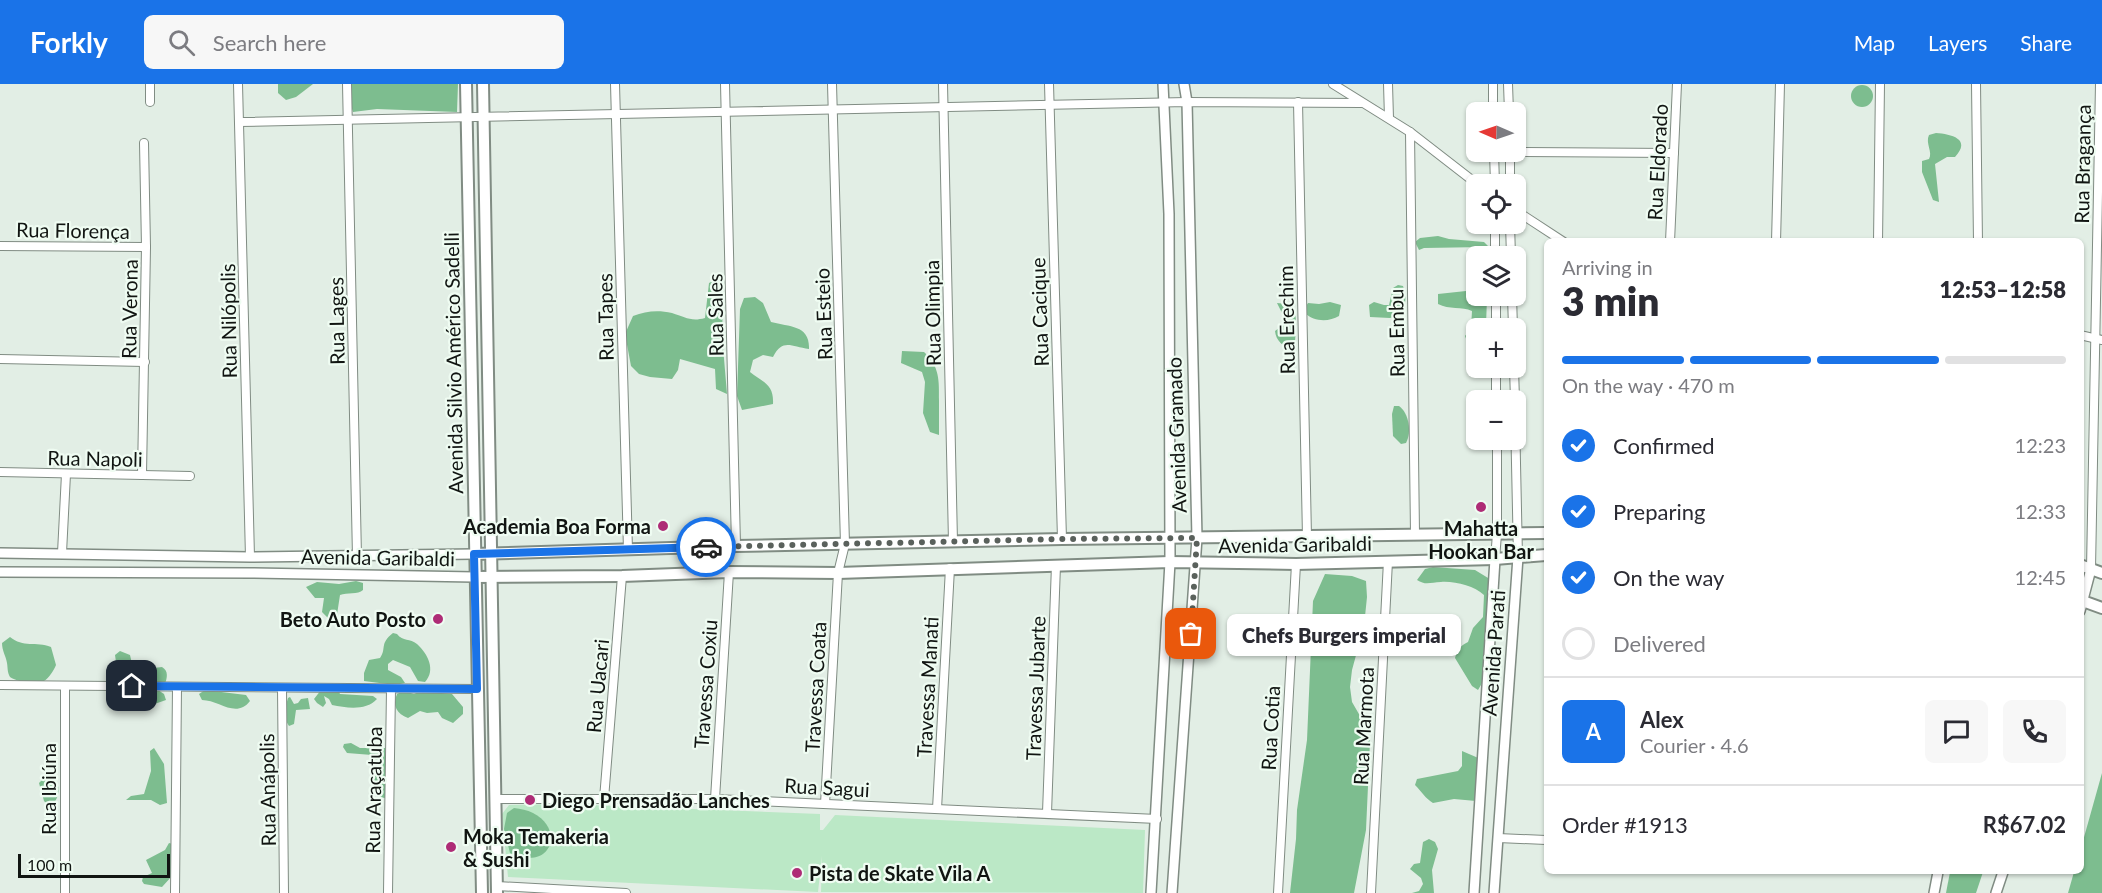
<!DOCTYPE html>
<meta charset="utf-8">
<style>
:root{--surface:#fff;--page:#f7f7f7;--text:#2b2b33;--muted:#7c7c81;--line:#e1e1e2;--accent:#1a73e8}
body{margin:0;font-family:Lato,sans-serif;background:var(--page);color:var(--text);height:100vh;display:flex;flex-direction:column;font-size:22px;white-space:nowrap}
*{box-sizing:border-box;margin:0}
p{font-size:20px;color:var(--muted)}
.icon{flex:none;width:33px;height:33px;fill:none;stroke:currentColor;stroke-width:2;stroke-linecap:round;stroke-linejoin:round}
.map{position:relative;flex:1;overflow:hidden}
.sheet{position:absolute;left:1544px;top:154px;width:540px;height:636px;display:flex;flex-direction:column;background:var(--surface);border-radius:9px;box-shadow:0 2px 4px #0004}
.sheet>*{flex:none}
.needle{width:39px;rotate:272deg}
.fabs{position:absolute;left:1466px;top:18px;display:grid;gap:12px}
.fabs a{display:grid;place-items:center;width:60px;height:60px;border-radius:9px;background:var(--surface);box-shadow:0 2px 4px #0004;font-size:30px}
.scale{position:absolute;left:18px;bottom:15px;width:152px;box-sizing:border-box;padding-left:6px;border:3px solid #111512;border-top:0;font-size:16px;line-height:21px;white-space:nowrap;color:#111512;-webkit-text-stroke:4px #effcf2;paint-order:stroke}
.pin{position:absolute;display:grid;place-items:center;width:51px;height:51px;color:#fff;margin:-26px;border-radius:12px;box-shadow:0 3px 9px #0006}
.courier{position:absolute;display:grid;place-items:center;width:60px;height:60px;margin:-30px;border:4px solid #1a73e8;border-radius:50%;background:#fff;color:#222;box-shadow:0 2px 8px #0007}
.bubble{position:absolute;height:42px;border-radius:9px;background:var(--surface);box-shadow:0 2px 4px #0004;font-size:20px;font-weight:800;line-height:42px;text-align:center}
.overview em{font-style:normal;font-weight:800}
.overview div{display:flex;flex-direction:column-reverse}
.overview{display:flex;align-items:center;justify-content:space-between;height:102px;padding:0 18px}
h1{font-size:39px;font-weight:800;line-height:45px}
.bar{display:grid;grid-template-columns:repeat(4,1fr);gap:9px 6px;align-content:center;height:72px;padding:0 18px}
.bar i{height:8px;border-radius:4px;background:var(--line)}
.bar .on{background:var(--accent)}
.bar p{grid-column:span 4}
.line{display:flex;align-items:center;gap:15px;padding:0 18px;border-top:2px solid var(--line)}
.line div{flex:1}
.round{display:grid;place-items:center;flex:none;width:63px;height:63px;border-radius:9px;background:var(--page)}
ol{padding:0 18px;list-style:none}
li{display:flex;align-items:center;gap:18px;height:66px}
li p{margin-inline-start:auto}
li .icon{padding:6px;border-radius:50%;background:var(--accent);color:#fff;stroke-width:4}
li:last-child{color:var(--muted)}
li i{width:33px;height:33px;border:3px solid var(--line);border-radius:50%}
header{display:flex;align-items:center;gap:36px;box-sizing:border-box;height:84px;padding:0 30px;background:var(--accent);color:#fff}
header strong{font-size:28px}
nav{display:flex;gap:33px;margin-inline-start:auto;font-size:21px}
.search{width:420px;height:54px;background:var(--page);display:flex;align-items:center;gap:15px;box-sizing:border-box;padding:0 21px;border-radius:9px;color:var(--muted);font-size:22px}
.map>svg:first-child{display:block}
.green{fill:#bbe8c6}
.forest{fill:#7dbd8f}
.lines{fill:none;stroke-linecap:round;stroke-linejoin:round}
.minor-casing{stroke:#808c83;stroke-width:10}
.tertiary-casing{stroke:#808c83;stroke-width:12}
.secondary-casing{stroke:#808c83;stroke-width:14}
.minor{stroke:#fff;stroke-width:8}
.tertiary{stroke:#fff;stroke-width:9}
.secondary{stroke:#fff;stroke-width:10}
.done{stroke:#5a615c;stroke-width:6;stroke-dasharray:0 10.8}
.route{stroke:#1a73e8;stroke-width:8}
.poi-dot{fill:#ae2c76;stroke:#effcf2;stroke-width:2}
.labels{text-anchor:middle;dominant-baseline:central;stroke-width:4.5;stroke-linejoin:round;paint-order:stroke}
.street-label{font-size:20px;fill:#111512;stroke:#effcf2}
.poi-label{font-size:20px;font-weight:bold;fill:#111512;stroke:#effcf2;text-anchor:start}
</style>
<header>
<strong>Forkly</strong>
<div class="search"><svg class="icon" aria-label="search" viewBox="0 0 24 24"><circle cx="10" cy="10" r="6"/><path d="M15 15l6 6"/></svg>Search here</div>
<nav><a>Map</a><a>Layers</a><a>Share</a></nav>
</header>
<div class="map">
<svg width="2102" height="809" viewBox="0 0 2102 809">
<rect width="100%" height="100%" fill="#e2eee5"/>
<!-- green -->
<path class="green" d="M563,720L820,730V746H823L835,731L1145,746L1143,809L821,808L822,772L818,808L508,793L502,730L509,721Z"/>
<!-- forest -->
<g class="forest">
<path d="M278,0H313L296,13L286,16L278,9Z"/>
<path d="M344,0H458L457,28L377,25L353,28Z"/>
<circle cx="1862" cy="12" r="11"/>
<path d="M1936,49C1951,50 1972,55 1955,73H1947L1935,80L1939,118L1933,116L1922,88V77L1929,75C1933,68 1925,59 1929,51Z"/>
<path d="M1438,152L1449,155L1484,158L1488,162L1484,163L1424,164L1419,166L1415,158L1420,154Z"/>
<path d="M718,195L723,218L722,251L727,310L716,305L715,285L680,275L678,286L672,295L650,293L639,290L631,282L625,250L633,232C646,227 658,226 672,229C685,233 691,238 705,234L709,199Z"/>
<path d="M1398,201L1403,202C1407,213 1406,221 1400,231L1390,234L1370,233L1369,221L1374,218L1384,221H1389L1393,204Z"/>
<path d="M1466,207H1476V212H1485L1487,214L1486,241L1488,244H1476V263L1474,258L1467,257L1465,252L1471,244L1472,227C1462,222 1449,226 1438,220V210Z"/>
<path d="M755,213L763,219L771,238C790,243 810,241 809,265C791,263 783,254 773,273L763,271L753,276L750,288C764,299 774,300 773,320L742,326L737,312L740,225L744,214Z"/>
<path d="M1330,218L1341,221L1339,232C1329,238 1314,238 1305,229V224L1308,219L1319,220Z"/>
<path d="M1277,219C1303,220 1295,243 1295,262L1291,266C1283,262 1276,257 1275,247L1287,238L1286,232L1282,229Z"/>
<path d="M902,267L924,268C940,283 939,296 939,317C939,328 939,340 939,351L930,348L923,329L925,298L922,288L901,279Z"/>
<path d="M1394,322H1399C1409,329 1412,348 1406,359L1401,360L1393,352L1392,330Z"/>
<path d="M1433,483L1475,486L1493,497L1491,524L1485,544L1487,558L1485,594L1478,606L1472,602L1455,574C1457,566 1460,562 1468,558L1473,544L1483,533L1484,511C1474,502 1455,497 1441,498C1431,498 1426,502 1417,496L1425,485Z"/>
<path d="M1325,490L1352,492L1366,497L1367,513L1364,542L1352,586L1350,603L1352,618L1367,644L1370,658L1366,746L1354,809H1290L1296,755L1297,726L1307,656L1313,517Z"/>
<path d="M356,497L363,499V506C358,511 347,508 340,511L336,537L332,538L322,528L324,514H315L306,503L317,498L339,500Z"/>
<path d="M393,549L397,550C403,558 410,554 417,560C428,570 436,586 425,598L418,597L410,583L393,576L388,580V586L401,593L405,599L395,601L364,597V589L369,576L380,574C387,564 379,560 393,549Z"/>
<path d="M10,553C23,564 36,557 51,563L56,581C54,586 49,594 44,597C35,601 17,598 10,593C7,587 8,585 7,579C6,572 2,567 2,559Z"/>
<path d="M120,567L130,571L133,584L136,586L162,583C169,587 167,594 165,600C151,599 125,603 115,593L116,590L122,586V582L116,578L115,571Z"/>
<path d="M155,604L164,610L166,616L146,623H134L130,617V608L133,605Z"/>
<path d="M205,606L246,611L250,617C236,635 219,616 202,616L199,610Z"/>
<path d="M321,606H338L340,610L373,612L377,615C366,627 347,624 332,621L329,615L324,612L326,619L323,623L317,619L314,615Z"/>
<path d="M404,607L414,610L421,607L452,610L463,623V630L453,639L442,634L438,628L427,629L420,627L408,634C397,630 392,622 397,610Z"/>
<path d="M290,613L294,620L298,619L301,615L308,614L310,625L296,626L294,640L289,642L283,632L288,614Z"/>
<path d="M351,659L360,664H385V714L378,713C370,699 375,686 372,671L347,669L343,663L344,660Z"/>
<path d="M154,664L164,680L167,719L160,721L151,716H126L131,712L144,710L151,687L150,667Z"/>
<path d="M1462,667L1483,676L1476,717L1454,715L1433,719C1426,715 1421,707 1415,701L1417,695L1458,687L1462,682Z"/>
<path d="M2102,689V809H2068L2074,788H2080L2081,764Z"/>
<path d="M54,693C61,702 60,717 49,722L44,717L39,699L44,694Z"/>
<path d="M514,724C521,725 527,726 533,729C565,745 552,788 510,769L504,745L507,729Z"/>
<path d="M1429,755L1435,758L1438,765L1432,786L1434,809H1412L1419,807L1423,800L1421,794L1410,785L1414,780L1420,779L1423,758Z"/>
<path d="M169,759L173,760L172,792L162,803L144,800L142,797L143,793L152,789L146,776L165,766Z"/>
<path d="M1950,788H1983L1976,809H1946Z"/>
</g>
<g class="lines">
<defs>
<g id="minor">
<path d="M150,0V18"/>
<path d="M238,0L250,473"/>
<path d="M347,0L357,473"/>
<path d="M615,0L628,466"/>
<path d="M725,0L736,462"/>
<path d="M943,0L953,458"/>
<path d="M1049,0L1062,455"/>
<path d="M1333,0L1410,48L1477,100"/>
<path d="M1388,0L1389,34"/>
<path d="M1493,0V28"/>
<path d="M1508,0L1509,28"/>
<path d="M1976,0L1978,158"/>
<path d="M1298,18L1307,453"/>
<path d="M239,38L1187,18L1361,19"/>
<path d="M1410,48L1415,450"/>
<path d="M1494,68L1495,100"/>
<path d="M1510,68L1674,69"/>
<path d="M1510,100V68"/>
<path d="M1515,126L1564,158"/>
<path d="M1495,140V172"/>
<path d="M1510,140L1511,172"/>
<path d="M1670,158L1677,0"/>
<path d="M1776,158L1780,0"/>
<path d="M1878,158L1880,0"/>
<path d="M0,162L146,163"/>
<path d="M1496,212V244"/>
<path d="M1512,212L1513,244"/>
<path d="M2080,251L2102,256"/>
<path d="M0,275L145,278"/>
<path d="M1496,284V316"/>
<path d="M1514,284L1515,316"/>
<path d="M1515,332L1518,473"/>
<path d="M0,388L190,392"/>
<path d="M142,391L146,163L144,59"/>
<path d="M62,469L66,390"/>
<path d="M1495,475L1497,450V356"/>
<path d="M2091,485L2100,0"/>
<path d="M0,601L477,605"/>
<path d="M65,602V809"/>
<path d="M282,604L284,809"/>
<path d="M495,715H715L1157,735"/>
<path d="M604,715L622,492"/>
<path d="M715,715L729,488"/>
<path d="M825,720L838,489L845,460L832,0"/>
<path d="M937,725L950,484"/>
<path d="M1047,729L1056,481"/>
<path d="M1498,754L1546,756"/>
<path d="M497,802L626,809"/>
<path d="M175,809L177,603"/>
<path d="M388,809L391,605"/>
<path d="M1278,809L1296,480"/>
<path d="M1371,809L1388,477"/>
</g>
<g id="tertiary">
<path d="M0,469L250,473L474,470"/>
<path d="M0,488L251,489L474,493"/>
<path d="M2080,527L2091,485"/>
<path d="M1151,809L1170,478L1169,130L1163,0"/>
<path d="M1172,809L1197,454L1187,18L1184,0"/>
<path d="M1474,809L1495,475"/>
<path d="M1494,809L1518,473"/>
<path d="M1934,809L1938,788"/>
<path d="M1996,809L2003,788"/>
</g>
<g id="secondary">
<path d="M466,0L482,809"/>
<path d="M483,0L497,809"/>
<path d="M474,470L736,462L1062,455L1546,449"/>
<path d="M2080,481L2102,489"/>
<path d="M474,493L622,492L729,488L838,489L1170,478L1296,480L1495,475L1546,471"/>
<path d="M2080,516L2102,524"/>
</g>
</defs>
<!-- minor casing -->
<use href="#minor" class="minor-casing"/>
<!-- tertiary casing -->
<use href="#tertiary" class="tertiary-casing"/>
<!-- secondary casing -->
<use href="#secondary" class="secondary-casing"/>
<!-- minor -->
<use href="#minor" class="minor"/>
<!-- tertiary -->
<use href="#tertiary" class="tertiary"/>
<!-- secondary -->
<use href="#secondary" class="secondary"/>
</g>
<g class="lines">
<!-- done -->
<path class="done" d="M706,463L1062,455L1197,454L1191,550"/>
<!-- route -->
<path class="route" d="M132,602L477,605L474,470L706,463"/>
</g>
<!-- markers -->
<g class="poi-dot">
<circle cx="1481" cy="423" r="6"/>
<circle cx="663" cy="442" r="6"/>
<circle cx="438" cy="535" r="6"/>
<circle cx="530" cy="716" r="6"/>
<circle cx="451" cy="763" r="6"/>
<circle cx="797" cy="789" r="6"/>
</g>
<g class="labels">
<!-- street labels -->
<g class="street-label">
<text transform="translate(1657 78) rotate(-87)">Rua Eldorado</text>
<text transform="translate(2082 80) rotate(-89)">Rua Bragança</text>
<text transform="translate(73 146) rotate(1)">Rua Florença</text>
<text transform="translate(129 225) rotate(-89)">Rua Verona</text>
<text transform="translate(1039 228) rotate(-92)">Rua Cacique</text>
<text transform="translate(932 229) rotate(-91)">Rua Olimpia</text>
<text transform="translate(823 230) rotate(-92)">Rua Esteio</text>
<text transform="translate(715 231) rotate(-91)">Rua Sales</text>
<text transform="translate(605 233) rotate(-91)">Rua Tapes</text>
<text transform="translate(1286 236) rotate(-91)">Rua Erechim</text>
<text transform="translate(228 237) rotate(-91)">Rua Nilópolis</text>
<text transform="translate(336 237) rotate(-91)">Rua Lages</text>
<text transform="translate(1396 249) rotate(-91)">Rua Embu</text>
<text transform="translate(453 279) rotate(-91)">Avenida Silvio Américo Sadelli</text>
<text transform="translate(1176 351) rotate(-92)">Avenida Gramado</text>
<text transform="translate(95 374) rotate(1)">Rua Napoli</text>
<text transform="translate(1295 460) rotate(-1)">Avenida Garibaldi</text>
<text transform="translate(378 473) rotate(1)">Avenida Garibaldi</text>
<text transform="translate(1493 569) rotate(-86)">Avenida Parati</text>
<text transform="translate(705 600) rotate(-86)">Travessa Coxiu</text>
<text transform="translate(597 602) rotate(-85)">Rua Uacari</text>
<text transform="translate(815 603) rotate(-87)">Travessa Coata</text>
<text transform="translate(927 603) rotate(-87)">Travessa Manati</text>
<text transform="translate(1035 604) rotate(-88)">Travessa Jubarte</text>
<text transform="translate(1363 642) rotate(-87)">Rua Marmota</text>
<text transform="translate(1270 644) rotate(-87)">Rua Cotia</text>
<text transform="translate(827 703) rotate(3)">Rua Sagui</text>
<text transform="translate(48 705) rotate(-90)">Rua Ibiúna</text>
<text transform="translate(267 706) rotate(-91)">Rua Anápolis</text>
<text transform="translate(373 706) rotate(-89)">Rua Araçatuba</text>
</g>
<!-- poi labels -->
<g class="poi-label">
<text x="651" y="442" text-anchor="end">Academia Boa Forma</text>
<text x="1481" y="444" text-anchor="middle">Mahatta<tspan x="1481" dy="23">Hookan Bar</tspan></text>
<text x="426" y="535" text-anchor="end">Beto Auto Posto</text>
<text x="542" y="716">Diego Prensadão Lanches</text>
<text x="463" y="752">Moka Temakeria<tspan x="463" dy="23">&amp; Sushi</tspan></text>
<text x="809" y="789">Pista de Skate Vila A</text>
</g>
</g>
</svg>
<div class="fabs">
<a><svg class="needle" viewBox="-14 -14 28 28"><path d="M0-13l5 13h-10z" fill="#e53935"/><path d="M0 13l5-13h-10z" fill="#7c7c81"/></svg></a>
<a><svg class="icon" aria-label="locate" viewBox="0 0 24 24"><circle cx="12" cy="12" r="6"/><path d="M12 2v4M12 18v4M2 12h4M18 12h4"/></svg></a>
<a><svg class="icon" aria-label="layers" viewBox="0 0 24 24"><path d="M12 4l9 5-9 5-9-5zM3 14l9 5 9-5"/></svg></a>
<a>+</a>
<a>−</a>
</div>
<div class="scale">100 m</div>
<div class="pin" style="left:1191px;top:550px;background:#ea580c"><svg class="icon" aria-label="bag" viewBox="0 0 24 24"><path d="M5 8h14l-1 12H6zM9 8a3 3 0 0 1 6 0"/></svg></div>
<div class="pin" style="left:132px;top:602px;background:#1f2937"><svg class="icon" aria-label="home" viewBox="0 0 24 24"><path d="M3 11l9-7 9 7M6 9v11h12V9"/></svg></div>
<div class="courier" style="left:706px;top:463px"><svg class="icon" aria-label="car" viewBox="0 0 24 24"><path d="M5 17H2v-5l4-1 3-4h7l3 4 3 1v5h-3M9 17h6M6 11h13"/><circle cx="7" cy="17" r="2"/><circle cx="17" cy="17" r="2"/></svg></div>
<div class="bubble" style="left:1227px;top:530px;width:234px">Chefs Burgers imperial</div>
<section class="sheet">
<div class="overview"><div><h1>3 min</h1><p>Arriving in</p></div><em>12:53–12:58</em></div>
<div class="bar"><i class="on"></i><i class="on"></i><i class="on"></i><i></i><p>On the way · 470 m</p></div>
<ol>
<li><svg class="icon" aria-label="check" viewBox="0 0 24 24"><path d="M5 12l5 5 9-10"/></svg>Confirmed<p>12:23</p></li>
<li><svg class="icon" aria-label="check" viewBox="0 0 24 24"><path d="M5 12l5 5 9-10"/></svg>Preparing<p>12:33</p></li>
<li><svg class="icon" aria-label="check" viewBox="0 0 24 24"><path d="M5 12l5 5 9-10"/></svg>On the way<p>12:45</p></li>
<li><i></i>Delivered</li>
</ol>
<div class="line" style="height:108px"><b class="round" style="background:var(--accent);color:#fff">A</b><div><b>Alex</b><p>Courier · 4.6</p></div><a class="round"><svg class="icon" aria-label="chat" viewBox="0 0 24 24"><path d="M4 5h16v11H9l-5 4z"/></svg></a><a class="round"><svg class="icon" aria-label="phone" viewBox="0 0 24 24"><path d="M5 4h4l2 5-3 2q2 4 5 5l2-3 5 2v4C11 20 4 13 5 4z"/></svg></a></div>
<div class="line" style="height:78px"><div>Order #1913</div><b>R$67.02</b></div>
</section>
</div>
